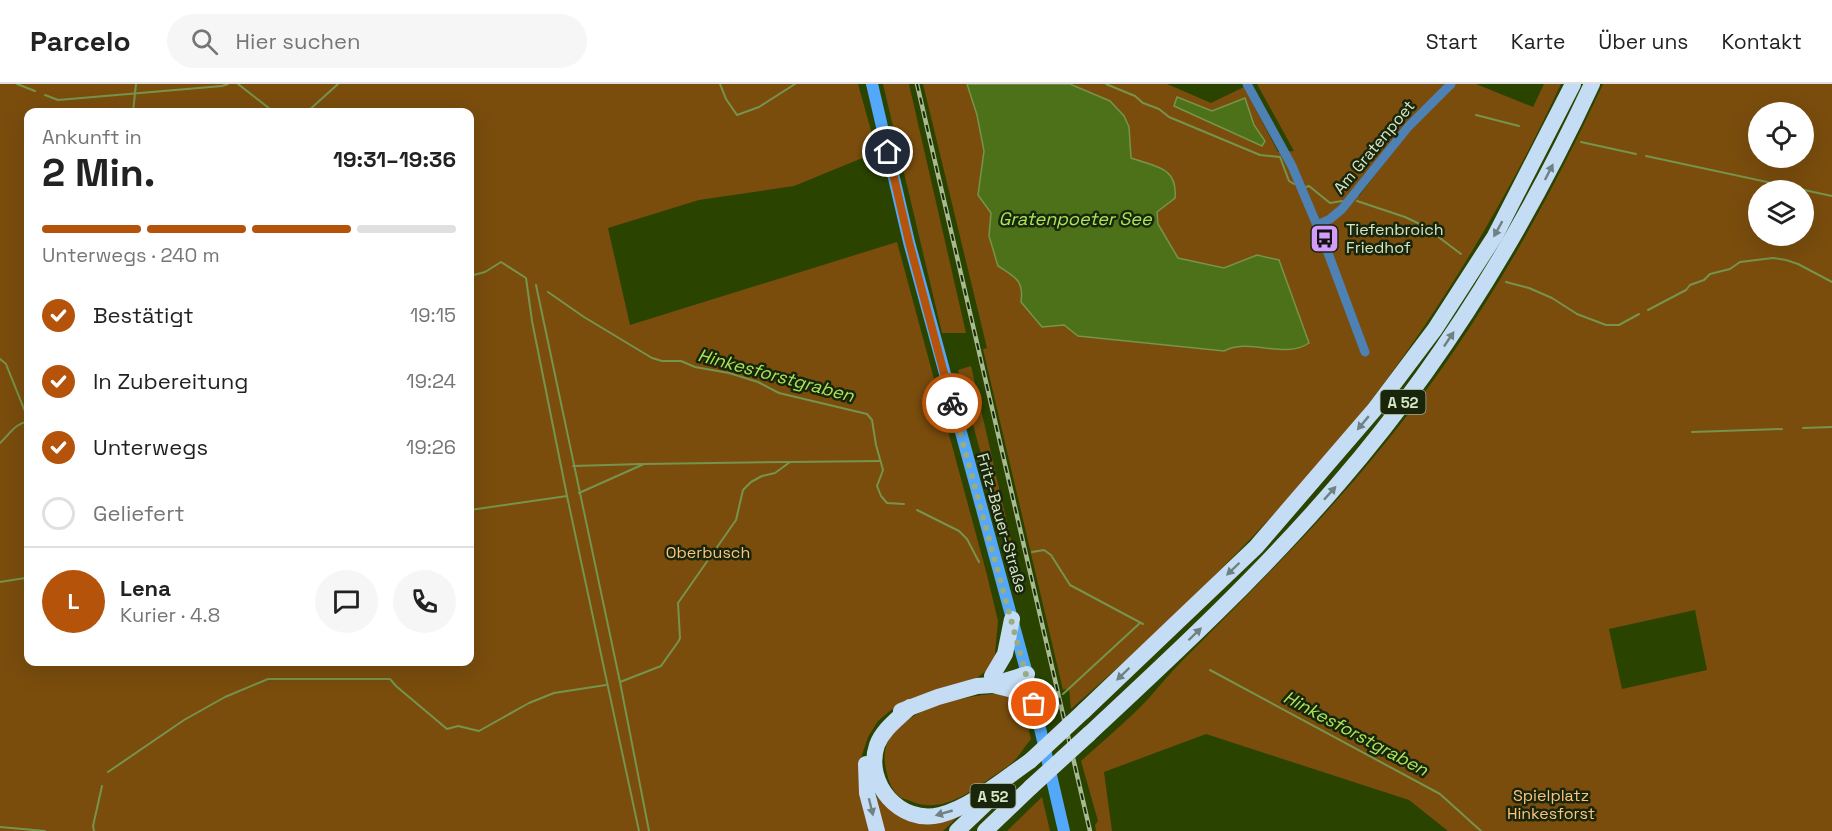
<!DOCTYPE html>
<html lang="de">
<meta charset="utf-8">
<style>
:root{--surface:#fff;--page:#f6f6f6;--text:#222;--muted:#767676;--line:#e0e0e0;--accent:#b45309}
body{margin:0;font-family:"Space Grotesk",sans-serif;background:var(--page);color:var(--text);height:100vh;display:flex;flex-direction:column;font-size:22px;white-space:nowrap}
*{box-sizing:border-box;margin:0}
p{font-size:20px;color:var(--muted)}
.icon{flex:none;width:33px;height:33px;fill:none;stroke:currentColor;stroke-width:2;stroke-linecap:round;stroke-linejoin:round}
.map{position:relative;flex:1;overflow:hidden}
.drawer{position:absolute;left:24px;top:24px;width:450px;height:558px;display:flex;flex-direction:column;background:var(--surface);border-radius:12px;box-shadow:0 6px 24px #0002}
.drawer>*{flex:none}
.fabs{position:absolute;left:1748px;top:18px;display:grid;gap:12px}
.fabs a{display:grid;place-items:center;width:66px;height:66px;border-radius:50%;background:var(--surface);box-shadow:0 6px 24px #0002;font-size:30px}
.pin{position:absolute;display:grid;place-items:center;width:51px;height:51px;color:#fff;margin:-26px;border:3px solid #fff;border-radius:50%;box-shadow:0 2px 6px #0007}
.courier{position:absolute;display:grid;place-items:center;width:60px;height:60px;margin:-30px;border:4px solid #b45309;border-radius:50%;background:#fff;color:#222;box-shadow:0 2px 8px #0007}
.summary em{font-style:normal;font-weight:700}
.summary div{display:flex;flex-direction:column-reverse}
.summary{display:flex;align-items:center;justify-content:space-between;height:102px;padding:0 18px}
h1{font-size:39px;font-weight:700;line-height:45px}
.bar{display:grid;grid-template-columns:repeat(4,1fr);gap:9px 6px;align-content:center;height:72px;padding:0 18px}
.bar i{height:8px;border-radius:4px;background:var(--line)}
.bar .selected{background:var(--accent)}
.bar p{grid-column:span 4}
.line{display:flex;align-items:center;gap:15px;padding:0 18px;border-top:2px solid var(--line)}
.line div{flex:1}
.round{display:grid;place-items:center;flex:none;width:63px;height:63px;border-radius:32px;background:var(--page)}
ol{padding:0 18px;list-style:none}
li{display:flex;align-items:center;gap:18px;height:66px}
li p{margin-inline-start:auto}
li .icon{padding:6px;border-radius:50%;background:var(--accent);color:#fff;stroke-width:4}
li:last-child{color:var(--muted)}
li i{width:33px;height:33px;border:3px solid var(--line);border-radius:50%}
header{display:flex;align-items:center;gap:36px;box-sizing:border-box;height:84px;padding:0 30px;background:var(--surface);border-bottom:2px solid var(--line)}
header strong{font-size:28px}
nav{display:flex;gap:33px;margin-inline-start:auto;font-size:21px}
.search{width:420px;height:54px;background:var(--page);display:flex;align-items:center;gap:15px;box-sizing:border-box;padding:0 21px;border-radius:33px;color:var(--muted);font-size:22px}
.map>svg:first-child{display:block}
.green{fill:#7a4d0d;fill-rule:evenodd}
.water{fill:#4d7118;stroke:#76944c;stroke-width:1.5}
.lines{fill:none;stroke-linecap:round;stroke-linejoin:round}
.stream{stroke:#76944c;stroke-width:2}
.minor{stroke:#4e81b4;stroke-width:9}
.secondary{stroke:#53a8f9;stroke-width:12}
.motorway{stroke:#c4dcf4;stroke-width:16}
.rail-casing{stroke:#a7bb90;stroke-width:4.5}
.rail{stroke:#1a260c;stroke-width:2;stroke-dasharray:7;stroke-linecap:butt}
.motorway-bridge{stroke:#c4dcf4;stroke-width:16}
.oneway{fill:#6f8180}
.done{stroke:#99ad80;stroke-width:6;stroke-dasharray:0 10.8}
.route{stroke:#b45309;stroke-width:8}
.labels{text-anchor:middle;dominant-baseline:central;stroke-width:5;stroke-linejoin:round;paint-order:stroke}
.shield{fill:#1a260c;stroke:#9dac8e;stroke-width:1.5}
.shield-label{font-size:15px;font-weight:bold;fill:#d5e6c5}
.street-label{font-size:16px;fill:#d5e6c5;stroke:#1a260c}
.poi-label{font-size:16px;fill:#d5e6c5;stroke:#1a260c;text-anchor:start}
.park-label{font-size:16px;fill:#fec37e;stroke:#1a260c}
.water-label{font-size:18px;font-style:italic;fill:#a9e759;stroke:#1a260c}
</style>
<header>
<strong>Parcelo</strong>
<div class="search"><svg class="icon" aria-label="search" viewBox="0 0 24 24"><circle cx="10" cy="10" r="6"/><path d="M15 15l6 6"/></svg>Hier suchen</div>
<nav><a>Start</a><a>Karte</a><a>Über uns</a><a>Kontakt</a></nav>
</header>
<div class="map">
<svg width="1832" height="747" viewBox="0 0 1832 747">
<rect width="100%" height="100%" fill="#2a4400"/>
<!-- green -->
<g class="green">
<path d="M0,0H858L877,68L794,102L699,116L608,144L630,241L897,158L987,491L998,537L994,580L977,594L908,616L891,626L878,637L868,653L861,674L871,747H0ZM28,28H470V578H28Z"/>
<path d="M883,0H909L966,249H942Z"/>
<path d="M923,0H967L977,31L984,67L978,111L991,129L989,152L998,182L1017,194L1023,206L1078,252L1224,267C1250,253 1284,276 1309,259L1279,176L1257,171L1224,184L1178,175L1158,140L1157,127L1131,74L1129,43L1124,32L1110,17L1070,0H1167L1211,19L1244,3L1278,68L1294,67L1257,0H1447L1351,108L1359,112L1410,46L1454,0H1476L1533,23L1544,0H1561C1509,111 1447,216 1373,314C1359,333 1342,351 1327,370C1249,462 1162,545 1071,625L1069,604L1063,606L983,265L987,264Z"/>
<path d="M1603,0H1832V747H1448L1409,716L1206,650L1104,688L1112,747H1096L1095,741L1098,737L1081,677C1103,657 1127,637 1148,615C1159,603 1169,590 1181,578C1250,508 1320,440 1382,363C1472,254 1544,128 1603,0ZM1758,28H1803V74H1758ZM1758,106H1803V152H1758ZM1695,526L1707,586L1622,605L1609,545Z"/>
<path d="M971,282L1014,469H1008L958,286Z"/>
<path d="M1001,609C1027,621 1024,629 1031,655C1025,662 1020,671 1014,677C1008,683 999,688 992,693C969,709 942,729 913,718C909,716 903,715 900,713C890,705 887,692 885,680C878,628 962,612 1001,609Z"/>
<path d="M881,711L907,735L969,722L943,747H880L873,717Z"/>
<path d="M1042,713L1050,747H1007Z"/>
</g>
<!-- water -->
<g class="water">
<path d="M967,0H1070L1110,17L1124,32L1129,43L1131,74C1156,83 1178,83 1175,114L1157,128L1158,140L1178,174L1224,184L1257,171L1279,176L1309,259C1284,276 1250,253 1224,267L1078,252L1064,241L1042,243L1021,218C1024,196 1015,193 998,182L989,152L991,129L978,111L984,67L977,31Z"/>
<path d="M1177,13L1212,27L1245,14L1254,41L1265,57L1262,62L1174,22Z"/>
</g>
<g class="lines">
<!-- stream -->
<g class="stream">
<path d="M17,0L35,7"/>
<path d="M238,0L274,28"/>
<path d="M720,0L726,15L737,31L759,23L795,0"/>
<path d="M1106,0L1135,12L1143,19L1159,25L1169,33L1260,71L1280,73L1289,97L1294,100"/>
<path d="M45,11L58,16L222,2L228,0"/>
<path d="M133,28L136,0"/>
<path d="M307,28L338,0"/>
<path d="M1476,31L1519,42"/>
<path d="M1581,58L1636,70"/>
<path d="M1646,72L1832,112"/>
<path d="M1306,103L1309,102L1330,119L1342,117"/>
<path d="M1357,117L1405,133L1424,142L1461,170"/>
<path d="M470,192L485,188L501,178L526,194L532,237L567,412L639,747"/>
<path d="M1506,198L1529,204L1552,214L1577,230L1606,241H1619L1639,230"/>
<path d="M536,201L620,598L649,747"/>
<path d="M548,208L584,233L652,274L662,277H681L695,283L729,289L758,298L779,309L867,330L872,336L876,361L883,386L877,402L881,412L887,419L904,420"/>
<path d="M1648,226L1686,206L1690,201L1704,196L1710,190L1730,185L1740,178L1773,174L1786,176L1798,180L1832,198"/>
<path d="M0,275L6,280L28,335"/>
<path d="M1803,344L1832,343"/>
<path d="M1692,348L1782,345"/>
<path d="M0,359C8,352 16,338 28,338"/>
<path d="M573,382L642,380"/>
<path d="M579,409L644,380L789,378"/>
<path d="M470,426L567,412"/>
<path d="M917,426L959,447L967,455L979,478"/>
<path d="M1032,468L1044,466L1051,471L1070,501L1143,540"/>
<path d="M0,498L25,494"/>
<path d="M1210,586L1440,710L1481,747"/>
<path d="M620,598L661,582L678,558L680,554L678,519L736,436L743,406L751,398L762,392L775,389L790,378L880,377"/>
<path d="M1063,610L1140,539"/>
<path d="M108,688L184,636L225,613L268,595H390L396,602L447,645L458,642L479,647L529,619L554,609L606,601"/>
<path d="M0,743L45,747"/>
<path d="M94,747L93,742L102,702"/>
</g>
<!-- minor -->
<g class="minor">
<path d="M1247,0L1292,82L1322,153L1365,268"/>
<path d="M1317,141L1330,135L1342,125L1408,43L1451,0"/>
</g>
<!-- secondary -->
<path class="secondary" d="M872,0L909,158L1029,597L1064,747"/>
<!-- motorway -->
<g class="motorway">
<path d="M992,592L1005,570L1012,535"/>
<path d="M993,601L1013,606L1034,619"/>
<path d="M910,623C898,635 883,645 877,661C864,699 900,741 940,731C971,723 1004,695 1030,677"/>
<path d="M901,627L938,613L977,602L992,601L1027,590"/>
<path d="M1084,627L1256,463L1374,326L1435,245L1495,152L1573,0"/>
<path d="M1089,650C1175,570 1262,489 1338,400C1442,280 1525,144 1592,0"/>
<path d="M866,680L867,709L877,747"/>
<path d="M957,747L999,707"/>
<path d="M985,747L1031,703"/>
</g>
<defs>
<path id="rail" d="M917,0L1090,747"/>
</defs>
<!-- rail casing -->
<use href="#rail" class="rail-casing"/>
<!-- rail -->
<use href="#rail" class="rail"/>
<!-- motorway-bridge -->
<g class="motorway-bridge">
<path d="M1030,677L1084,627"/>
<path d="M1031,703L1089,650"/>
</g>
</g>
<!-- one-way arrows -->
<defs><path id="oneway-solid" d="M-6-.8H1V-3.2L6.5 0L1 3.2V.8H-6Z" transform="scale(1.5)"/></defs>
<g class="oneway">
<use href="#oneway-solid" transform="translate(1549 88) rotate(-63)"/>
<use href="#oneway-solid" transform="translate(1498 145) rotate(119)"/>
<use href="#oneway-solid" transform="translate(1449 255) rotate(-56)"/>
<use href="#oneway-solid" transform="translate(1363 339) rotate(130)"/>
<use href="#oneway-solid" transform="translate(1330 409) rotate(-48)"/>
<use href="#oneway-solid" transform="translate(1233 485) rotate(136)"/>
<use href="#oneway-solid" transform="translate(1195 550) rotate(-44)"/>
<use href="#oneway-solid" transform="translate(1123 590) rotate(136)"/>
<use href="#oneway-solid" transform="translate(871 723) rotate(76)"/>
<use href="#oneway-solid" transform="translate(944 729) rotate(164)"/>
</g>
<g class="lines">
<!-- done -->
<path class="done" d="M952,319L1034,620"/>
<!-- route -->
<path class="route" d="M888,68L909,158L952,319"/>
</g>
<!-- icons -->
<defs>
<symbol id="bus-square" viewBox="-11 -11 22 22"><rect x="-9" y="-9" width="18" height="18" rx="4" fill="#d39cfc" stroke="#1a260c"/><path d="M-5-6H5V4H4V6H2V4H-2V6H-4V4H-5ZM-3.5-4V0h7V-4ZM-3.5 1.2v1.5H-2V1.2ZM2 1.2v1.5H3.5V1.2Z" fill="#111"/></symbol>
</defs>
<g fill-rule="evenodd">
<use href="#bus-square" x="1308" y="138" width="33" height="33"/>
</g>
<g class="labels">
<!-- shield labels -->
<g class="shield">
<rect x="1380.5" y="306" width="45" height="24" rx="4.5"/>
<rect x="970.5" y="700" width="45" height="24" rx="4.5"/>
</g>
<g class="shield-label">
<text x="1403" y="318">A 52</text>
<text x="993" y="712">A 52</text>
</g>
<!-- street labels -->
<g class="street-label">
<text transform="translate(1374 63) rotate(-50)">Am Gratenpoet</text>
<text transform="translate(1002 439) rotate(74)">Fritz-Bauer-Straße</text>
</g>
<!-- poi labels -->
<g class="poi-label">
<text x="1346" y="145">Tiefenbroich<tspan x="1346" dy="18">Friedhof</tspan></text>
</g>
<!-- park labels -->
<g class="park-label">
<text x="708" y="468">Oberbusch</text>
<text x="1551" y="711">Spielplatz<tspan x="1551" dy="18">Hinkesforst</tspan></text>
</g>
<!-- water labels -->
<g class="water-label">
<text x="1075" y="134">Gratenpoeter See</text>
<text transform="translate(776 291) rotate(15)">Hinkesforstgraben</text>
<text transform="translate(1356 649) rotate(28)">Hinkesforstgraben</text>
</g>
</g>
</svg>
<div class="fabs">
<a><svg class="icon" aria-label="locate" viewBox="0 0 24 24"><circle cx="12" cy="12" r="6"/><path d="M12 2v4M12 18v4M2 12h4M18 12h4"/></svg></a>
<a><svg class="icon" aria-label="layers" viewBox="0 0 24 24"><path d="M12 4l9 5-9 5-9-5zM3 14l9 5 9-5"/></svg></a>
</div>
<div class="pin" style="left:1034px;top:620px;background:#ea580c"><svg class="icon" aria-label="bag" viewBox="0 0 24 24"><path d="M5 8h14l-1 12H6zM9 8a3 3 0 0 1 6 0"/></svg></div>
<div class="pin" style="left:888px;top:68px;background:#1f2937"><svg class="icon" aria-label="home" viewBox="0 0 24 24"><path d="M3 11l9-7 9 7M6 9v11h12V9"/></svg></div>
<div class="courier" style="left:952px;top:319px"><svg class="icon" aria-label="bike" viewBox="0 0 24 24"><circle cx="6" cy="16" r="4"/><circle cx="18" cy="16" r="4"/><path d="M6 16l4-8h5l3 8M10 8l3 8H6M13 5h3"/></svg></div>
<section class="drawer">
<div class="summary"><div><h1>2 Min.</h1><p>Ankunft in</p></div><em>19:31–19:36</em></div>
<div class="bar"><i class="selected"></i><i class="selected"></i><i class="selected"></i><i></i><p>Unterwegs · 240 m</p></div>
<ol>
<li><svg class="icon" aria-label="check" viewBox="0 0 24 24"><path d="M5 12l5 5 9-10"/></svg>Bestätigt<p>19:15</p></li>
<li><svg class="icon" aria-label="check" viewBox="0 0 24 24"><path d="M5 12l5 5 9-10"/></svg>In Zubereitung<p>19:24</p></li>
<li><svg class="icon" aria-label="check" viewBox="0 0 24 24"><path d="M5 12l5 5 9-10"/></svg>Unterwegs<p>19:26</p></li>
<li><i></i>Geliefert</li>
</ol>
<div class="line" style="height:108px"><b class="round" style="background:var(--accent);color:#fff">L</b><div><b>Lena</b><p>Kurier · 4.8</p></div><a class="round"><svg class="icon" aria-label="chat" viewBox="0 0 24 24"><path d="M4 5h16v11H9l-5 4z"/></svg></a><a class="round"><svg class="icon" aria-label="phone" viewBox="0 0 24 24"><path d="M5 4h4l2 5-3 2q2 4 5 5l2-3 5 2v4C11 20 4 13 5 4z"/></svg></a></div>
</section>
</div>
